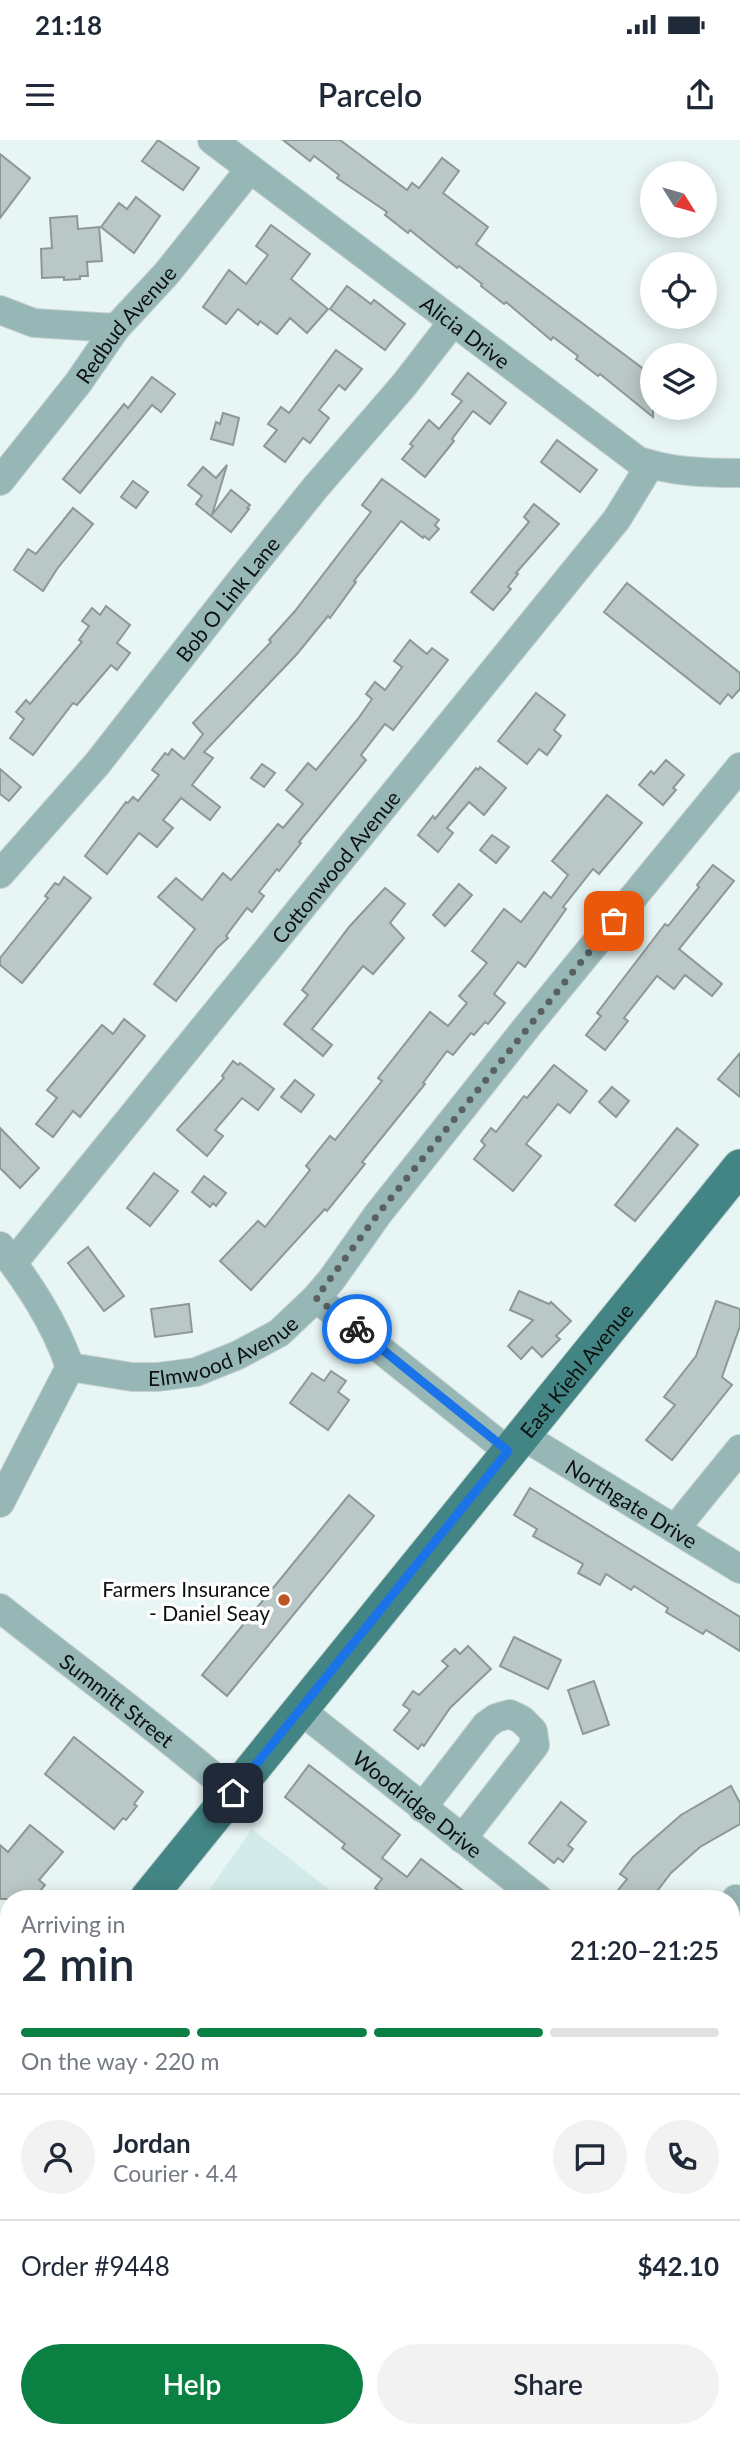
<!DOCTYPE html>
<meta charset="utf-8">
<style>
:root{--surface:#fff;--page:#f2f2f3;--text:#1f2937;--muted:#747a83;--line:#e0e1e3;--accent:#0b8043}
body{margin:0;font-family:Lato,sans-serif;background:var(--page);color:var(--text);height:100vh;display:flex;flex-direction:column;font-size:26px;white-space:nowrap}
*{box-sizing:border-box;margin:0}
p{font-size:23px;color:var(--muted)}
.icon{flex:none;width:38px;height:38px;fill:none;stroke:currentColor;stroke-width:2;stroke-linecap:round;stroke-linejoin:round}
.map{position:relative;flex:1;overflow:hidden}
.panel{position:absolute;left:0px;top:1750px;width:740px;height:548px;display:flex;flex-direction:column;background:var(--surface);border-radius:28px 28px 0 0;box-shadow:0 4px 18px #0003}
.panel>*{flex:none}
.needle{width:46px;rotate:127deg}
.buttons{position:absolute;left:640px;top:21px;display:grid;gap:14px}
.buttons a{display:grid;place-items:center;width:77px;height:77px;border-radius:50%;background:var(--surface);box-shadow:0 4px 18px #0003;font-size:35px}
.pin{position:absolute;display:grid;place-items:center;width:60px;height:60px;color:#fff;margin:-30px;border-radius:14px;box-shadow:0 4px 10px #0006}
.courier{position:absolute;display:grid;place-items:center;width:70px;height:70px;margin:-35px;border:5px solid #1a73e8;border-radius:50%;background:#fff;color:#222;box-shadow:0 2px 9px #0007}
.head em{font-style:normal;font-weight:600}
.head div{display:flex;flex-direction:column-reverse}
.head{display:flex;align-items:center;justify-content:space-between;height:119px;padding:0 21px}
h1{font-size:46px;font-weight:600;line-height:52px}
.bar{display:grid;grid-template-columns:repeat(4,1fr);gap:10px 7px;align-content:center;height:84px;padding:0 21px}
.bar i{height:9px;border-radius:5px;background:var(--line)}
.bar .selected{background:var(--accent)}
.bar p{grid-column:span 4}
.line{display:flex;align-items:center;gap:18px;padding:0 21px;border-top:2px solid var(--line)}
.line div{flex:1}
.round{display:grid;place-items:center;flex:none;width:74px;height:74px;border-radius:37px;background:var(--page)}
.cta{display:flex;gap:14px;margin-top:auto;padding:14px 21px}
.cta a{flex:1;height:80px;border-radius:42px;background:var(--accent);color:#fff;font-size:28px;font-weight:600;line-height:80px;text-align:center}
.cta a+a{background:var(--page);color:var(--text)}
.status{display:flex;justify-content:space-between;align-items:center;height:49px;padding:0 35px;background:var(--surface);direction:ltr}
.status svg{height:19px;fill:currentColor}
header{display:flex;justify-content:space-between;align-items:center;height:91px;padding:0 21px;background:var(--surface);font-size:32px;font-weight:600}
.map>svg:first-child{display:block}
.built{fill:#d3ebea}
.building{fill:#b9c7c6;stroke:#8b9897;stroke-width:2}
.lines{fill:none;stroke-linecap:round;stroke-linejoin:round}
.minor-casing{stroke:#c4d1d0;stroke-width:30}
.major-casing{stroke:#c4d1d0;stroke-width:37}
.minor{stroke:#96b7b6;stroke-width:28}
.major{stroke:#438584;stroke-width:35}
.done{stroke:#596160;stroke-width:7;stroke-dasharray:0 12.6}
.route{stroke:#1a73e8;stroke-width:9}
.poi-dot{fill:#ba5524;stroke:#fefefe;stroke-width:2.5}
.labels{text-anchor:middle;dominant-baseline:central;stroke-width:7;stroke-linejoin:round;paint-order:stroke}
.street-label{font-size:21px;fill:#0c1110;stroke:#fefefe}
.poi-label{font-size:21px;fill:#0c1110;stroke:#fefefe;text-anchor:end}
</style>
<div class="status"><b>21:18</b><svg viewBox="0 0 49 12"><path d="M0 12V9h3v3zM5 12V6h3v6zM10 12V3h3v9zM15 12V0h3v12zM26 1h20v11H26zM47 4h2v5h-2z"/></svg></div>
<header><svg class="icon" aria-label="menu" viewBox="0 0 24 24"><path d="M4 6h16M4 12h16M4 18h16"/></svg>Parcelo<svg class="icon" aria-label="share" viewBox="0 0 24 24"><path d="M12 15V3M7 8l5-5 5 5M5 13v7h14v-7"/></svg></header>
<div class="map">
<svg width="740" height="2297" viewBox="0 0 740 2297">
<rect width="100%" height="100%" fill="#e7f5f4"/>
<!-- built -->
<path class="built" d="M252,1689L341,1759H203Z"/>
<!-- building -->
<g class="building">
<path d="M158,0L199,28L183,50L142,21Z"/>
<path d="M283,0H340L407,50L412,43L419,48L442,18L459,31L443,53L488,87L476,104L653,236V277L600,234L598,236L576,219L578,216L553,197L551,200L506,162L504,164L481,146L482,144L459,126L457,128L410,90L408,93L385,75L387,72L337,38L339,35L314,16L310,21Z"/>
<path d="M0,14L30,38L0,78Z"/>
<path d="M136,57L160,76L134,113L101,87L119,63L127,69Z"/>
<path d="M77,76L78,89L99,87L102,121L87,122L88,136H80V139L64,140V137L42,138L41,109L52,108L50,78Z"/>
<path d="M271,85L310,114L291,139L328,169L307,193L290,178L277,194L260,181L258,185L238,169L226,184L203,167L229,130L246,144L268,115L256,106Z"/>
<path d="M347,146L371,164L374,160L405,184L385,210L330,169Z"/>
<path d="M336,210L362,229L345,250L339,245L319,270L329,278L310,303L303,298L285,322L264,306L277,290L268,284L281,267L289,273Z"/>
<path d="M468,233L506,263L490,284L473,271L452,299L454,301L425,337L402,319L413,306L410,304L429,280L439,289L462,261L452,254Z"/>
<path d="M152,237L175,254L161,272L152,265L80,353L63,339L124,264L128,268Z"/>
<path d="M223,273L239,278L233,305L211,299L216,282L220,284Z"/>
<path d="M557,300L597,330L580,352L541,322Z"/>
<path d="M227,325L212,375L231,350L250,365L247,368L249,369L231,392L196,364L202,356L188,345L203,327L216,338Z"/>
<path d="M382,339L439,380L435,385L439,389L429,400L424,396L423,398L401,381L354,441L356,442L330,478L328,476L297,514L204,612L213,618L192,645L220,667L210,680L181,658L163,680L173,688L157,707L139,693L107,734L85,716L126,662L128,663L133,657L138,661L159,635L152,630L165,613L168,615L172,609L184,619L203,594L193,583L271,502L269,500L295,471L371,372L362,365Z"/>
<path d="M133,341L148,352L136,368L121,357Z"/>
<path d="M534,364L559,384L516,433L518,434L508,447L511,449L493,470L471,452L529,382L524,377Z"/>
<path d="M73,368L93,384L57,429L43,451L14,430L28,409L36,414Z"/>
<path d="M627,443L740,533V549L732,558L728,554L720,564L604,472Z"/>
<path d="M106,466L130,485L117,503L130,513L117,530L111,525L77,565L73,563L33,615L10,598L24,579L16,572L26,560L30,564L82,502L79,500L89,486L82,481L92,468L100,475Z"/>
<path d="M410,500L427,514L432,508L448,520L393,590L385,584L361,615L366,620L299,702L301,703L279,731L277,729L259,752L264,756L252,772L247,768L226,796L228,798L217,808L176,861L154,844L195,789L158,757L176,738L202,760L223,733L231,740L278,684L283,688L303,664L286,650L308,623L316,630L357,580L372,559L366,554L375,542L385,550L402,527L394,521Z"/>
<path d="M536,553L565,575L554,590L561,596L547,615L539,609L527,624L498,601Z"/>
<path d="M666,620L684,635L673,648L676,650L663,665L639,645L651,631L654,634Z"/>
<path d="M262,624L275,633L264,647L251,638Z"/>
<path d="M480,627L506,648L484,675L469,662L447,688L453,693L438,712L418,695L433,676L435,679L476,628L478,630Z"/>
<path d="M0,629L21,647L9,661L0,654Z"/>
<path d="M607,655L642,683L599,734L593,729L563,767L566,769L525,827L518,822L494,854L505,863L488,884L485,882L474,895L471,893L453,915L447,911L423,943L425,944L362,1022L365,1024L327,1071L325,1069L251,1150L220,1121L258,1081L265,1087L310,1030L306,1026L330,996L335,1000L382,941L378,938L430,872L448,886L467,863L459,856L487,823L472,811L504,769L521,782L544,752L551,758L568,735L552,721Z"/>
<path d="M492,695L509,707L496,723L480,710Z"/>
<path d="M713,725L734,741L679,809L722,844L712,856L685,835L674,849L657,836L624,878L628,881L605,910L586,895L601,876L597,873L665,784L668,786L699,747L697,745Z"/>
<path d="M64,737L91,758L22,843L0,825V818L48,758L45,756L55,743L59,745Z"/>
<path d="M459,744L472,755L445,786L433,775Z"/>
<path d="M385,748L405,764L390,783L404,798L373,834L363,826L312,889L332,905L323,916L284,884L308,855L302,850L349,787Z"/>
<path d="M124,879L145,896L80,977L73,971L53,997L36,984L57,958L47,950L102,885L113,894Z"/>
<path d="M740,913V957L718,939Z"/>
<path d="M233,921L238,925L240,923L274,949L258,970L242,958L215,990L223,996L207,1016L177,990L224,938L222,936Z"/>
<path d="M554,925L587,951L570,973L558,964L526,1004L541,1016L513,1051L474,1019L485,1005L481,1001L491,988L496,992L524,956L527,958Z"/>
<path d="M295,940L314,955L301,972L281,957Z"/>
<path d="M612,947L629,961L616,977L599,962Z"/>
<path d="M0,988L39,1028L20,1048L0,1028Z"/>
<path d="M677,988L698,1005L635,1081L615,1065Z"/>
<path d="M154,1033L178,1051L150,1086L127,1068Z"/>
<path d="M204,1036L226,1053L216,1066L213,1063L210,1067L192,1052Z"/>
<path d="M88,1107L124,1156L104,1171L68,1123Z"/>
<path d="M519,1151L549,1164L551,1162L571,1181L556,1196L560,1199L542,1217L532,1207L521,1219L508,1206L533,1180L510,1170Z"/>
<path d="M716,1161L740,1169V1186L722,1237L732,1245L672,1320L646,1300L675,1265L664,1257L696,1216Z"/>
<path d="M189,1164L192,1192L155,1197L151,1169Z"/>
<path d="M331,1231L346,1241L338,1252L349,1260L328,1290L290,1263L312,1233L324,1241Z"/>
<path d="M530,1348L740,1477V1511L706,1490L703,1494L666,1472L668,1468L634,1446L631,1450L606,1434L600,1445L578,1433L583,1424L533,1396L537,1389L514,1375Z"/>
<path d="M349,1355L374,1376L227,1556L202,1535Z"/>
<path d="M514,1497L561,1520L548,1549L500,1526Z"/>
<path d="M468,1506L491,1529L450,1568L424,1606L422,1604L418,1609L394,1590L410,1570L403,1565L413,1551L419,1555L448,1526L442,1521L455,1509L460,1514Z"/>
<path d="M594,1541L609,1585L583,1594L568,1550Z"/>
<path d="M74,1597L143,1652L134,1664L137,1666L126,1680L123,1678L114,1689L45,1634Z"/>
<path d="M309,1625L400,1695L382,1718L407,1737L421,1719L474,1759H389L375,1748L382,1739L342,1708L345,1704L285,1657Z"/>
<path d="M731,1646L740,1663V1684L700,1707L671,1733L651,1759H611L627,1739L620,1734L633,1717L681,1675Z"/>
<path d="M561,1662L586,1682L568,1705L573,1709L563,1722L558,1718L554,1723L529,1703Z"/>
<path d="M30,1685L63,1712L39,1740L45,1745L33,1759H0V1705L8,1712Z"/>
</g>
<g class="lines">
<defs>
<g id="minor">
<path id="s1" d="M212,0L637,320C669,332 706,333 740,333"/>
<path d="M0,170L34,183L116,188"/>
<path id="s2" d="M0,341L78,243L116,188L167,133L250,29"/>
<path id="s3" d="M0,734L97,624L237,445L315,348L404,245L452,183"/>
<path d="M0,1106C29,1144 54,1181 70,1227L0,1363"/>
<path id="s4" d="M13,1123L617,379L650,325"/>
<path d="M316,1158L508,1311"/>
<path id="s5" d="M70,1227L132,1237H158L196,1232L238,1215L279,1193L316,1158L332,1139L378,1074L530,883L740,627"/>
<path id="s6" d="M523,1296L740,1429"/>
<path d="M675,1389L740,1309"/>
<path id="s7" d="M0,1468C78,1530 158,1588 233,1653"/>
<path id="s8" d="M299,1569L539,1759"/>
<path d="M422,1668L486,1585L496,1578L510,1574L522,1580L533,1591L535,1605L462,1699"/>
<path d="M732,1764L736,1759"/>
<path d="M732,1910L740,1917"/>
<path d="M0,2167L9,2174"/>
<path d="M154,2289L164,2297"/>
<path d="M44,2297L51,2289"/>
</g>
<g id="major">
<path id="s9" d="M147,1759L740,1027"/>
<path d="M0,1939L9,1928"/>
</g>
</defs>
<!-- minor casing -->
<use href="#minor" class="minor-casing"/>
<!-- major casing -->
<use href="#major" class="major-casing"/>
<!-- minor -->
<use href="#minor" class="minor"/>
<!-- major -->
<use href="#major" class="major"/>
</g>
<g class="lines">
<!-- done -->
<path class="done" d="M357,1189L316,1158L378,1074L614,781"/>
<!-- route -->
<path class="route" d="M233,1653L508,1311L357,1189"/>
</g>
<!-- markers -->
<circle class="poi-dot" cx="284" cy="1460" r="7"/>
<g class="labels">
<!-- street labels -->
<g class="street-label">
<text stroke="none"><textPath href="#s2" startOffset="201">Redbud Avenue</textPath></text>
<text stroke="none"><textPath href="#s1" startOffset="318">Alicia Drive</textPath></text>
<text stroke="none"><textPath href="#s3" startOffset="357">Bob O Link Lane</textPath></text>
<text stroke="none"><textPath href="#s4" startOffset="511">Cottonwood Avenue</textPath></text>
<text stroke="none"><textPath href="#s5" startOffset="159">Elmwood Avenue</textPath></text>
<text stroke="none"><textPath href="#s9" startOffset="681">East Kiehl Avenue</textPath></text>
<text stroke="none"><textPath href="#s6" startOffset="128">Northgate Drive</textPath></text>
<text stroke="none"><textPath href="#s7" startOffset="149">Summitt Street</textPath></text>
<text stroke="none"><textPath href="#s8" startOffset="152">Woodridge Drive</textPath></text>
</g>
<!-- poi labels -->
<g class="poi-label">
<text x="270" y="1448">Farmers Insurance<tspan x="270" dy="24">- Daniel Seay</tspan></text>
</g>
</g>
</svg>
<div class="buttons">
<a><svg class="needle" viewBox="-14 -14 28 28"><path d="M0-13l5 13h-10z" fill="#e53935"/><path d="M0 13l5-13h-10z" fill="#747a83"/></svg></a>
<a><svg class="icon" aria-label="locate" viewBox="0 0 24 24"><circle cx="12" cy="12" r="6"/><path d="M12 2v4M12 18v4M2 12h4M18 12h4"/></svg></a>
<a><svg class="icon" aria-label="layers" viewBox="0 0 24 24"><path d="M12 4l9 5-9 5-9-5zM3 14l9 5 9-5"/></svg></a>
</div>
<div class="pin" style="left:614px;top:781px;background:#ea580c"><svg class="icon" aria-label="bag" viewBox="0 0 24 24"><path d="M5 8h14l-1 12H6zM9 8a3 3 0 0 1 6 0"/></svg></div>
<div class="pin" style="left:233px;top:1653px;background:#1f2937"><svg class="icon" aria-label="home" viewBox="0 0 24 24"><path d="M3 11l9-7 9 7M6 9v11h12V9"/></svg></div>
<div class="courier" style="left:357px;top:1189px"><svg class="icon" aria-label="bike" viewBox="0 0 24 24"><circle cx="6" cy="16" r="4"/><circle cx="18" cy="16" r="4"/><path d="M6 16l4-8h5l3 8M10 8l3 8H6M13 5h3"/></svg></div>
<section class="panel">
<div class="head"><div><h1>2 min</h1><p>Arriving in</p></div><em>21:20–21:25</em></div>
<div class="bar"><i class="selected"></i><i class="selected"></i><i class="selected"></i><i></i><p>On the way · 220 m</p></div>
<div class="line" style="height:126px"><a class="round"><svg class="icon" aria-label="person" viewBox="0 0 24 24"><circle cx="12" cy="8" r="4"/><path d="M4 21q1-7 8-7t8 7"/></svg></a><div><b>Jordan</b><p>Courier · 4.4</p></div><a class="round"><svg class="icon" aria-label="chat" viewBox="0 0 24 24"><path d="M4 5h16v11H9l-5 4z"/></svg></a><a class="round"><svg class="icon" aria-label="phone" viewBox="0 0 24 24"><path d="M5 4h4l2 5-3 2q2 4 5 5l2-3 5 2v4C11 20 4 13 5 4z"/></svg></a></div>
<div class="line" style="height:91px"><div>Order #9448</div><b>$42.10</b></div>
<div class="cta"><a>Help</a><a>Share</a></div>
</section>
</div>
